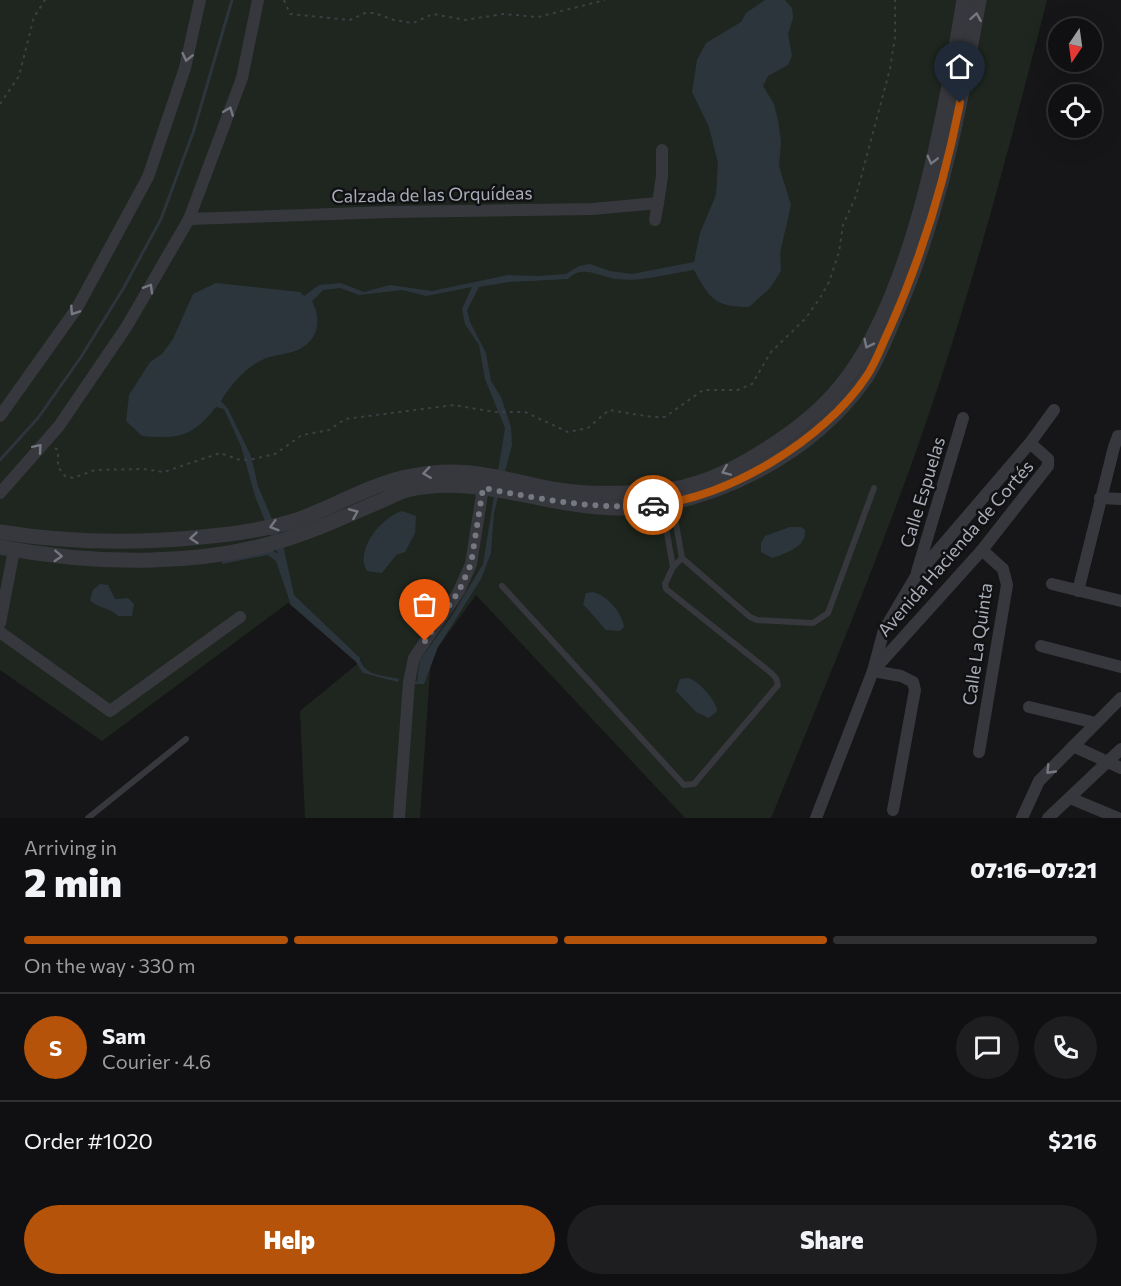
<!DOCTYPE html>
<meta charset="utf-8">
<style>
:root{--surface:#101012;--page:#1e1e20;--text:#f1f3f6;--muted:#9c9d9f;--line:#303032;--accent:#b45309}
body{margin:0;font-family:Commissioner,sans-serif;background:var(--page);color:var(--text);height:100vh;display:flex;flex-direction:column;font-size:22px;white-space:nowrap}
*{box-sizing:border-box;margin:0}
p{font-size:20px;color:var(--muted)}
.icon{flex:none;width:33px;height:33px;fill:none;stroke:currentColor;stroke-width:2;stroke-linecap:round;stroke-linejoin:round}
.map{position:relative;height:818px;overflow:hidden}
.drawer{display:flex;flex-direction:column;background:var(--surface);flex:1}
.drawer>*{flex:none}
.needle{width:39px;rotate:193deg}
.buttons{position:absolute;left:1048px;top:18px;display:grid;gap:12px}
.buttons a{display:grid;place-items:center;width:54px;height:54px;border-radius:50%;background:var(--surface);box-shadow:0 6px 24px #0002,0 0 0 2px var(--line);font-size:30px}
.pin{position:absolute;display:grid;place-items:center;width:51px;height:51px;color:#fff;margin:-62px -26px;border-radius:50% 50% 50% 0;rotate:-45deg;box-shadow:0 0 6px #0007}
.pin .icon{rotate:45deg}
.courier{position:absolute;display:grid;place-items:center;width:60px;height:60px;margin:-30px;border:4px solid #b45309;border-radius:50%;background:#fff;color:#222;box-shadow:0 2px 8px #0007}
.head em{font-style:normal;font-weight:800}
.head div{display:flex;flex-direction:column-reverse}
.head{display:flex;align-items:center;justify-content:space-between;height:102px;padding:0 24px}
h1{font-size:39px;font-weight:800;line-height:45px}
.bar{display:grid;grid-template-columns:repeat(4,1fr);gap:9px 6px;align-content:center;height:72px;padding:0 24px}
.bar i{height:8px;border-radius:4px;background:var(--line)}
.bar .selected{background:var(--accent)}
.bar p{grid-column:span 4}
.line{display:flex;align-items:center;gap:15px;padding:0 24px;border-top:2px solid var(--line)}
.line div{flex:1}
.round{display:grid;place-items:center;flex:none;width:63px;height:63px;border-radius:32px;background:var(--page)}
.action{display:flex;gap:12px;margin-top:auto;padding:12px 24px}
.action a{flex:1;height:69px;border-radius:36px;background:var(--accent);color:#fff;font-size:24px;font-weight:800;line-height:69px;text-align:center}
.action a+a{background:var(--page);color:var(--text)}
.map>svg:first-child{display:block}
.green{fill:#1e261f}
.water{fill:#2c353c}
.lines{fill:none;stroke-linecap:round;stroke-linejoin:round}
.stream{stroke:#2c353c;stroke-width:3}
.path{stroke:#3d3f44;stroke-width:2;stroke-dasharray:3 4.5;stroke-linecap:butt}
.service{stroke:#37383d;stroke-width:6}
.minor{stroke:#37383d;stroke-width:12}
.tertiary{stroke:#37383d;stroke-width:15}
.oneway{stroke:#757881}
.done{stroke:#757880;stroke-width:6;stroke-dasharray:0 10.8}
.route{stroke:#b45309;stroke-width:8}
.labels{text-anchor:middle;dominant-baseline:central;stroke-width:5;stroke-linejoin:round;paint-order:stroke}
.street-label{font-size:18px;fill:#a8adb8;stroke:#111113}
</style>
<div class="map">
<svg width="1121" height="818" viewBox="0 0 1121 818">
<rect width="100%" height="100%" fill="#161618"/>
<!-- green -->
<path class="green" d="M0,0H1047C1009,149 970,298 919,443C874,570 822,694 771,818H685L476,595L431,657L420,818H305L300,711L362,660L288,603L102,741L0,670Z"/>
<!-- water -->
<g class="water">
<path d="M765,0H785L792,8L793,18L788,34L792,56L788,65L768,76L763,86L774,104L778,120L781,141L779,166L791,205L780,253L781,271L770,288L749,307C715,307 710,299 694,270C665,274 646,282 616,279C599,277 583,264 568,279L509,282L479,287L467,310L470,322L486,353L491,381L501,397L511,427L512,445L494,513L491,553L481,579L438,647L424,684H409L417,681L420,660L453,614L483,564L505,428L485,379L479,345L465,324L462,309L472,287L426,296L402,290L359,295L340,288L323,290L312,301C321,318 320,338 300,349C288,355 272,354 260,361C244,369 229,387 221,401L228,409L251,456L258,486L283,545L294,595L360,658C363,676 383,675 399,679L398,682L363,673L356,662L291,605L276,561L268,555L222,564L223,557L270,549L278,554L255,496L241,446L224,409L216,407C192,437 180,439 142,436L126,421L129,395L150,362L162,354L173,339L193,294L216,283L300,292L304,296L319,285L341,283L364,292L390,285L432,291L508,275L538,276L566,274L579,266L590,264L610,271L632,274L694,262L700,233L716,195L718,163L709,127L692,92L697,60L706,43L741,22L746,13Z"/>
<path d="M402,511L416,516L415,533L405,552L396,555L382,573L367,571C354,550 382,517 402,511Z"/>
<path d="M790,527H801L805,530C807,546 787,553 772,558L761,552V543L765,536Z"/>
<path d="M100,584L108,585L115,599L128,598L134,604L132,616H118C110,607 98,609 90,600L93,590Z"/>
<path d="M593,592C608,596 622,613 624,627L620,631L606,630L583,604L586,593Z"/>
<path d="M688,678C698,680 716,700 717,711L709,718L696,712L676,691L680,679Z"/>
</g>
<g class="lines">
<!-- stream -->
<path class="stream" d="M0,460L38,418L81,357L123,289L161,219L193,133L232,0"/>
<!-- path -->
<g class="path">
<path d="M284,0L290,14L350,20L365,13H374L394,20L413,23L433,14L465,20L503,14L538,17L605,0"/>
<path d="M0,104L19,76L34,17L45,0"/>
<path d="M55,448L58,450V467L65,476L73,478L95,470L143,469L164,472L220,453L240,460L253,459L275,454L302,435L329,430L345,419L454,405L494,412H525L568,432L588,428L609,410L652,417H665L703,390H738L752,384L771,352L805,319L820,298L829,282L839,252L843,225L856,196L890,69L895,37V0"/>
</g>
<!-- service -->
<g class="service">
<path d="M672,502L682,558"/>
<path d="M662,505L673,567"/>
<path d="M682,558L750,617L757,620L813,623L828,613L874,488"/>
<path d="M502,586L684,785L694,784L778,685L776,678L770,672L666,589L665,584L673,567L682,558"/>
<path d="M88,818L186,739"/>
</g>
<!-- minor -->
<g class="minor">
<path d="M658,203L662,176V150"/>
<path d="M189,219L389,212L592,209L658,203L655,220"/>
<path d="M0,416L77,308L148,177L185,68L200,0"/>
<path d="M0,493L59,426L127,326L189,219L242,78L258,0"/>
<path d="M1100,498L1121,499"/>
<path d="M917,572L963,418"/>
<path d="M1052,584L1121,601"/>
<path d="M1078,591L1114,447L1118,436H1121"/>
<path d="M0,623L14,550"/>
<path d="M0,632L110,711L240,617"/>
<path d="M1041,646L1121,667"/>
<path d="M1029,707L1096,723"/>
<path d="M1073,746L1121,768"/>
<path d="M979,752L1007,585L1003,569L982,550"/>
<path d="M1070,798L1118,818"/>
<path d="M893,810L915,690L913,682L901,676L873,671L884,630L916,576L1030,443L1054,410"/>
<path d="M399,818L409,682L414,658L459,591L471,564L483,488"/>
<path d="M816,818L873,671L982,550L1048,466V459L1030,443"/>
<path d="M1022,818L1039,781L1121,698"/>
<path d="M1048,818L1121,749"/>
</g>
<!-- tertiary -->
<g class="tertiary">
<path d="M0,532C68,543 133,544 201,537C234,534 265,530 297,520C333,507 376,482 412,476C469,465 499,479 553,489C587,495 623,494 657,491C692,489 730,472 760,453C788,436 819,413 840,387C914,298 945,113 964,0"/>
<path d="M0,547C94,565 210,568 301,534C328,525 354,512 381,501C390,497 401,491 411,489C481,474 551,509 621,508C713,506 812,454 865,379C877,361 885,339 894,319C939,218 960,109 979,0"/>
</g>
</g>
<!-- one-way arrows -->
<defs><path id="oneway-chevron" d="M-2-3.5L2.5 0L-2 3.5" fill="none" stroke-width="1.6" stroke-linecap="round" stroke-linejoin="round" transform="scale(1.5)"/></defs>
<g class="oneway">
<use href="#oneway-chevron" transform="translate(976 17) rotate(-80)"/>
<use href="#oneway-chevron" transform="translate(187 57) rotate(103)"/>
<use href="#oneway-chevron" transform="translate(229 111) rotate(-69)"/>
<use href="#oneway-chevron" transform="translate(932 160) rotate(104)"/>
<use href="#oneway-chevron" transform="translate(149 288) rotate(-60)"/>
<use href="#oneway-chevron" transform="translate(74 311) rotate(123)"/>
<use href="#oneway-chevron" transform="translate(868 344) rotate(116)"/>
<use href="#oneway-chevron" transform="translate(38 448) rotate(-49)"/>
<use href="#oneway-chevron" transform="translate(726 471) rotate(157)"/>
<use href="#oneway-chevron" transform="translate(427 473) rotate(172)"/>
<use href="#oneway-chevron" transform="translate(354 513) rotate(-23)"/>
<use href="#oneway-chevron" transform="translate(274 526) rotate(164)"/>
<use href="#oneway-chevron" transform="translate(194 538) rotate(175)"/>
<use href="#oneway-chevron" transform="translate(58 556) rotate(3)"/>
<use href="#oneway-chevron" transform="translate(1050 770) rotate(134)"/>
</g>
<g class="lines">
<!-- done -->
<path class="done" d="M425,641L459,591L471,564L483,488C541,499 593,510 653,505"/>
<!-- route -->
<path class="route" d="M653,505C728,498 824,440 866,377C876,363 882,344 890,328C922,256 945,180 960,103"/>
</g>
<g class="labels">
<!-- street labels -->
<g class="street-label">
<text transform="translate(432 194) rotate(-1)">Calzada de las Orquídeas</text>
<text transform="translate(922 492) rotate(-73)">Calle Espuelas</text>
<text transform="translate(955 548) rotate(-49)">Avenida Hacienda de Cortés</text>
<text transform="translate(977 644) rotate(-82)">Calle La Quinta</text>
</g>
</g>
</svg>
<div class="buttons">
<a><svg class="needle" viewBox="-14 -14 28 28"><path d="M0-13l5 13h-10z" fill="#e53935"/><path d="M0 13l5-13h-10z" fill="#9c9d9f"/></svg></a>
<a><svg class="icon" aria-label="locate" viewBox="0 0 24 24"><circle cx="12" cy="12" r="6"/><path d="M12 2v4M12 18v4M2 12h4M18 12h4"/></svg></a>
</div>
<div class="pin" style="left:425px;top:641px;background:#ea580c"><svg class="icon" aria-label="bag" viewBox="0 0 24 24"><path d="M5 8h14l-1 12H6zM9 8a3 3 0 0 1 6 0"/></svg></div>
<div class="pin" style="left:960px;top:103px;background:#1f2937"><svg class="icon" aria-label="home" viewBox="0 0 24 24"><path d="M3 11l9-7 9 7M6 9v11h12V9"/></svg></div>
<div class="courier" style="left:653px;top:505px"><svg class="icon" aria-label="car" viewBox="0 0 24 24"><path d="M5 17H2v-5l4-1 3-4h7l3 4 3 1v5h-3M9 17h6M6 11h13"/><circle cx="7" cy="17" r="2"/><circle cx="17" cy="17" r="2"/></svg></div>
</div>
<section class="drawer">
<div class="head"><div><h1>2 min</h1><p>Arriving in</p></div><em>07:16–07:21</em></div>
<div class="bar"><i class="selected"></i><i class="selected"></i><i class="selected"></i><i></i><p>On the way · 330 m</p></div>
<div class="line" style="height:108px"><b class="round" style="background:var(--accent);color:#fff">S</b><div><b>Sam</b><p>Courier · 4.6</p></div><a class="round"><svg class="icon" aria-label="chat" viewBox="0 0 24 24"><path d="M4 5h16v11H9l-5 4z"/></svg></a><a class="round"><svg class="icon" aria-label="phone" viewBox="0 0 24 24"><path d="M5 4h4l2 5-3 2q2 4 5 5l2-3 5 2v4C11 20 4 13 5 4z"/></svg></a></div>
<div class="line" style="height:78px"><div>Order #1020</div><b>$216</b></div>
<div class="action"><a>Help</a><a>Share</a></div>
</section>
